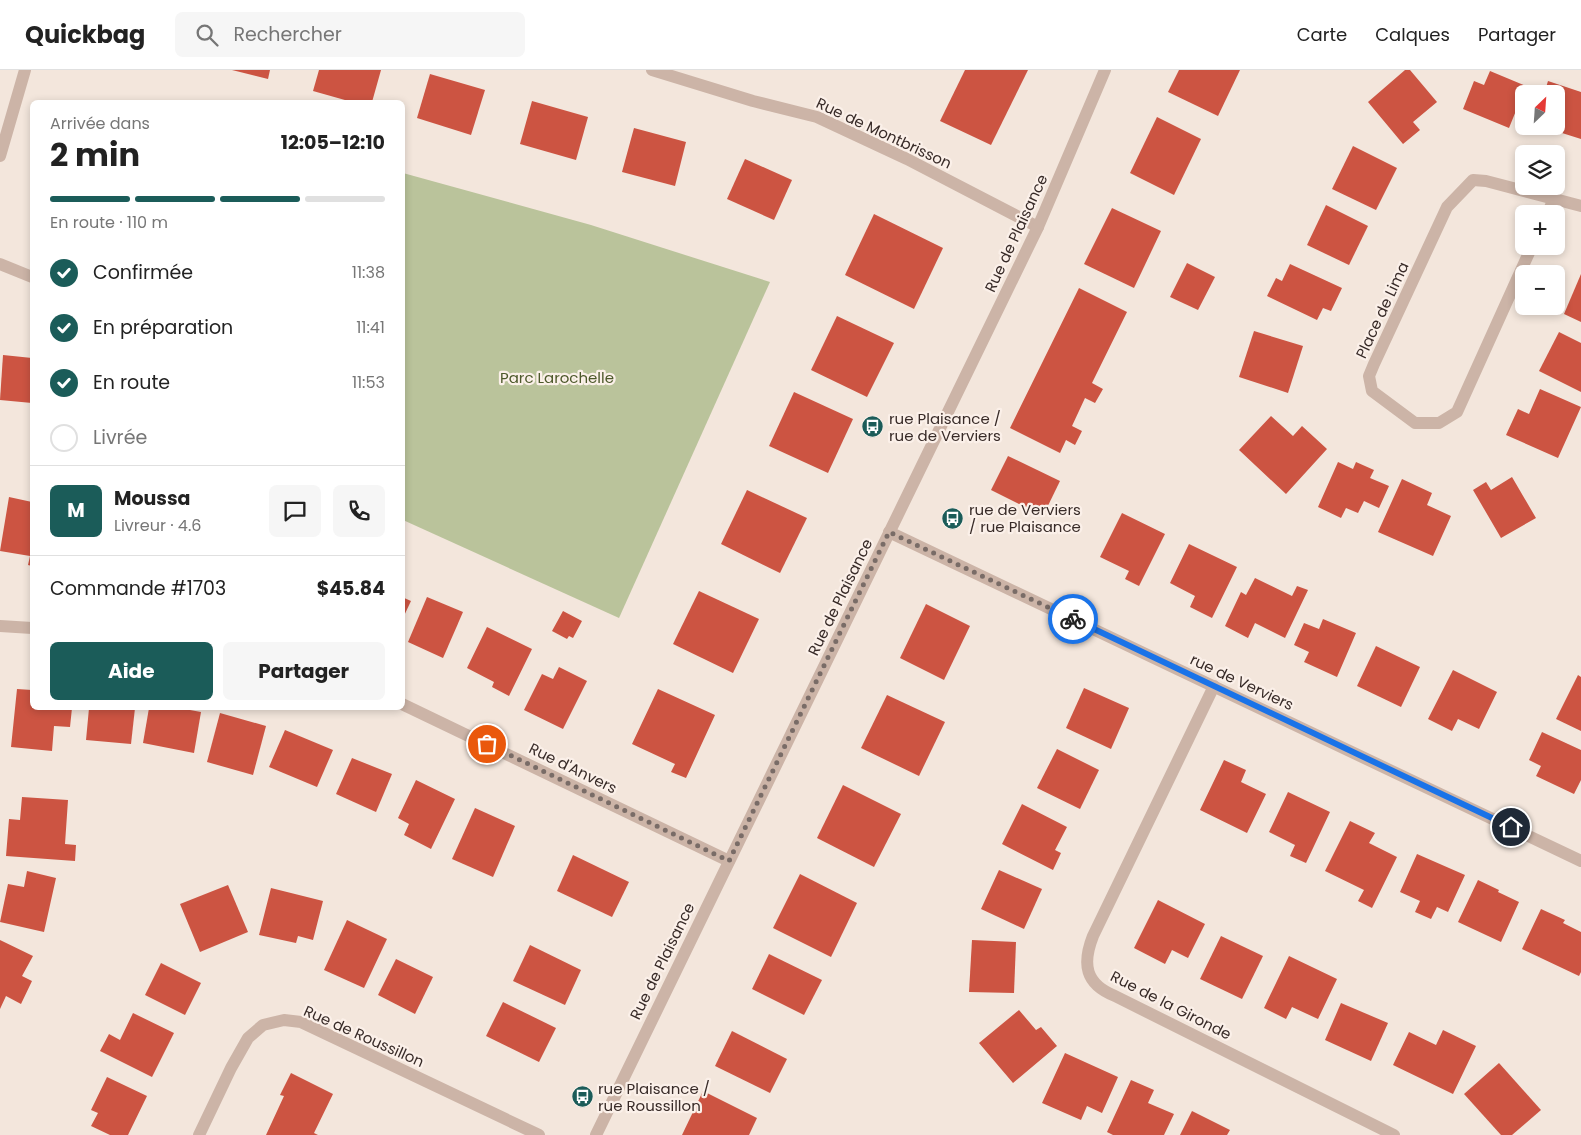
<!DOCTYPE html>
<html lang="fr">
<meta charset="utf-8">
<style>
:root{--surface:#fff;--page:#f6f6f6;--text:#222;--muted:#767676;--line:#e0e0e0;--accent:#1b5c59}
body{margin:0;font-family:Poppins,sans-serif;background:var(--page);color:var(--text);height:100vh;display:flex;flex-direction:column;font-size:19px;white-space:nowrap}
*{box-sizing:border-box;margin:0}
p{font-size:16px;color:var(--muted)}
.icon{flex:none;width:28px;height:28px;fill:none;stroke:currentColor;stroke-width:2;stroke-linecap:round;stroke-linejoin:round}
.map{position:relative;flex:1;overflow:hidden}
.details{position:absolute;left:30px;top:30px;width:375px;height:610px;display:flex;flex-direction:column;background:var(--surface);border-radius:8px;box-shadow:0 2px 8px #0003}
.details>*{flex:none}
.needle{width:32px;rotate:25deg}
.fabs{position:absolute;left:1515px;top:15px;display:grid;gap:10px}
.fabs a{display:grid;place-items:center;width:50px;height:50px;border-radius:8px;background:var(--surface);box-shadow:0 2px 8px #0003;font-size:25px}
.pin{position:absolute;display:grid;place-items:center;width:42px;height:42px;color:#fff;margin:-21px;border:2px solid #fff;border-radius:50%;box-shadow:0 1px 5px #0007}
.courier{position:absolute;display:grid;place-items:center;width:50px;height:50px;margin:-25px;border:4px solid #1a73e8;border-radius:50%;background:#fff;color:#222;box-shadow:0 1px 6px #0007}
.overview em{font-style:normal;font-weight:700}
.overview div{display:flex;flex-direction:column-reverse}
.overview{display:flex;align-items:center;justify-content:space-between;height:85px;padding:0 20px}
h1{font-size:32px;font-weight:700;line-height:38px}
.bar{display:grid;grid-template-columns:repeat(4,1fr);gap:8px 5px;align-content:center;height:60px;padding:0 20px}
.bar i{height:6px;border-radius:4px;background:var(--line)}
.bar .on{background:var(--accent)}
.bar p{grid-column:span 4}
.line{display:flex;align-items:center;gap:12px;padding:0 20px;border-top:1px solid var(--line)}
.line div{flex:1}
.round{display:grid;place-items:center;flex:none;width:52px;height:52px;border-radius:8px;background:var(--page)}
ol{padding:0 20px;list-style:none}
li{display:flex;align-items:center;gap:15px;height:55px}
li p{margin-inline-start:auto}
li .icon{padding:5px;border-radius:50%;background:var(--accent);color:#fff;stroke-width:4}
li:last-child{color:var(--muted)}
li i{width:28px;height:28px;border:2px solid var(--line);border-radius:50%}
.button{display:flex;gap:10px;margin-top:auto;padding:10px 20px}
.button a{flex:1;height:58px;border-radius:8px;background:var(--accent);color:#fff;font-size:20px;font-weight:700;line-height:58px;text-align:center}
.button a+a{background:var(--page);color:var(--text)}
header{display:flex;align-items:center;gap:30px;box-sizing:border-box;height:70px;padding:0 25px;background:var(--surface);border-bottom:1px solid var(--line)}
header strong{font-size:24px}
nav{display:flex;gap:28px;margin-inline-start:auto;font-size:18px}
.search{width:350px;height:45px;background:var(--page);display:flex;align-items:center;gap:12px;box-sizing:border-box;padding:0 18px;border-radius:8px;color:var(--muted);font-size:19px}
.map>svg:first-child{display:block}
.green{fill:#bac39b}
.building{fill:#cc5442}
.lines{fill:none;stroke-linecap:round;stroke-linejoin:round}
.minor{stroke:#ccb4a7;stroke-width:12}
.done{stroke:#796c67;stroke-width:5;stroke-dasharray:0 9}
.route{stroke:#1a73e8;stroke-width:6}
.labels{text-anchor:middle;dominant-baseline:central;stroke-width:4.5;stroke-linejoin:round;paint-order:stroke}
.street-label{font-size:15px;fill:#382b28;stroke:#fbf0e9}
.park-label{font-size:15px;fill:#4c582a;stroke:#fbf0e9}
.poi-label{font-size:15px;fill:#382b28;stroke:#fbf0e9;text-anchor:start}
</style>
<header>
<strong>Quickbag</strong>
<div class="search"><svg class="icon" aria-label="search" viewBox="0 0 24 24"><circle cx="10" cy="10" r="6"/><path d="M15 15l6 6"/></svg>Rechercher</div>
<nav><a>Carte</a><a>Calques</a><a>Partager</a></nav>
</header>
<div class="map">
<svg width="1581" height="1065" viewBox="0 0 1581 1065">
<rect width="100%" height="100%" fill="#f3e6dc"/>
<!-- green -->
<path class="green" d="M403,103L591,155L770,212L619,548L403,450Z"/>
<!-- building -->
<g class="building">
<path d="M232,0H270L268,9Z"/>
<path d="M319,0H381L372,32H352L313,21Z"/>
<path d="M965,0H1028L991,75L940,51Z"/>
<path d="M1179,0H1240L1218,46L1168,22Z"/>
<path d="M1405,0H1410L1437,32L1413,52L1420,60L1403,74L1368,32Z"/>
<path d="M1490,1L1526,16L1509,58L1463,39L1474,11L1484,15Z"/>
<path d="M430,4L485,20L471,65L417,48Z"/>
<path d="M1548,11L1581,22V69L1543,57L1556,56V24H1544Z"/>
<path d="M532,31L588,47L576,90L520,74Z"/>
<path d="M1157,47L1201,69L1174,125L1130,103Z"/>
<path d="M634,58L686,72L675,116L622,102Z"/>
<path d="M1353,76L1397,98L1376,140L1332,119Z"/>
<path d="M745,89L792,110L774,150L727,129Z"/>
<path d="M1326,135L1368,156L1349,195L1307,175Z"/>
<path d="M1112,138L1161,161L1134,218L1084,194Z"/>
<path d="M874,144L943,178L914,239L845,205Z"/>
<path d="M1187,193L1215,207L1198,240L1170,227Z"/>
<path d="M1290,194L1342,218L1331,241L1323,238L1317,250L1267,226L1276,208L1282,211Z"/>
<path d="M1581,204V252L1564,244Z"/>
<path d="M1079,218L1127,242L1092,313L1103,319L1095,333L1085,328L1072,356L1082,361L1075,375L1066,370L1060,383L1010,358Z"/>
<path d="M837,246L894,273L867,327L811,300Z"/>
<path d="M1254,261L1303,276L1288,323L1239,307Z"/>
<path d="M1559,262L1581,273V322L1539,301Z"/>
<path d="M3,285L32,288V333L0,330Z"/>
<path d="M1540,319L1581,337L1558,388L1506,365L1518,339L1529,344Z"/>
<path d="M794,322L853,349L828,403L769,376Z"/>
<path d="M1271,346L1293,366L1302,356L1327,379L1286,424L1239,380Z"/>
<path d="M1008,386L1060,411L1043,446L991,420Z"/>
<path d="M1338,392L1353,399L1356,392L1374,400L1370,408L1389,416L1379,438L1364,431L1358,443L1346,438L1341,448L1318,437Z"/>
<path d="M1512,407L1536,448L1501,468L1473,420L1486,412L1491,420Z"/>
<path d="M1402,409L1432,423L1427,435L1451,446L1433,486L1378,462Z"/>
<path d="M747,420L807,448L780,503L721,474Z"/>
<path d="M9,427L32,432V496L28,495L30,486L0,481Z"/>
<path d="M1122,443L1165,464L1139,516L1125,509L1129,501L1100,487Z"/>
<path d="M1189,474L1237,497L1212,548L1190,537L1195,526L1170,513Z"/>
<path d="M1255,508L1292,526L1297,516L1308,520L1285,568L1255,553L1248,568L1225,556L1241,522L1246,525Z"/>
<path d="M699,521L759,549L733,603L673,574Z"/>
<path d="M402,527L411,531L402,550Z"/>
<path d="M427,527L463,542L443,588L408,572Z"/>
<path d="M926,534L970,556L944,610L900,588Z"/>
<path d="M563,541L582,551L573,568L569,566L567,569L552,561Z"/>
<path d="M1323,549L1356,563L1337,607L1304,592L1309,582L1294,575L1304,553L1319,559Z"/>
<path d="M487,557L532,579L509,626L492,617L494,612L467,598Z"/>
<path d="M1376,576L1420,597L1401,637L1357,616Z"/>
<path d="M559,597L587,611L563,659L524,640L542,604L553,609Z"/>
<path d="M1453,600L1497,622L1479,659L1458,649L1452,661L1428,649Z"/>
<path d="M1578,605L1581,607V661L1556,649Z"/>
<path d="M1084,618L1129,638L1111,679L1066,658Z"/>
<path d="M17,619L32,620V638H72L70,657L54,656L52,681L11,677Z"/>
<path d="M658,619L715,645L686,708L671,702L675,694L632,674Z"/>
<path d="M887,625L945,652L919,706L861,678Z"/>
<path d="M89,638H135L131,674L86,670Z"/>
<path d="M149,638H179L201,642L194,683L143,673Z"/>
<path d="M220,643L266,656L253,705L207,692Z"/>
<path d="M285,660L333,680L317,717L269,697Z"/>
<path d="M1542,662L1581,680V710L1574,724L1536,706L1541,696L1529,690Z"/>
<path d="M1057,679L1099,700L1080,739L1037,718Z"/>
<path d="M352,688L392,704L376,742L336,724Z"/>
<path d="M1224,690L1246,700L1241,712L1266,724L1247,763L1200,740Z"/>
<path d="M416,710L455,729L431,779L404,765L409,754L398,748Z"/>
<path d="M843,715L901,744L874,797L817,768Z"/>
<path d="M1288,722L1330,742L1306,793L1290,786L1295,775L1269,762Z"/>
<path d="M22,727L68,730L65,774L76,775L75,791L6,786L9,749L20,750Z"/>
<path d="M1022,734L1067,757L1055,780L1061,783L1053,800L1002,774Z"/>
<path d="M475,738L515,756L493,807L452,789Z"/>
<path d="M1350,751L1375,763L1369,773L1397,787L1372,838L1358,831L1364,820L1325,801Z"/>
<path d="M1417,784L1465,805L1448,842L1437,837L1431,849L1415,842L1420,831L1400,822Z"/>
<path d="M573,785L629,812L612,847L557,821Z"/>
<path d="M999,800L1042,819L1024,859L981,839Z"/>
<path d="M27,801L56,808L44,862L0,852L8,814L24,817Z"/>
<path d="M800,804L857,833L831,887L773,858Z"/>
<path d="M1478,810L1499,820L1498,822L1519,832L1501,872L1458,852Z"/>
<path d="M228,815L248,862L200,882L180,834Z"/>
<path d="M271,818L323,831L313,870L298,866L296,873L259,865Z"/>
<path d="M1158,830L1205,854L1188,888L1172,880L1165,894L1134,878Z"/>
<path d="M1541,839L1565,850L1563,853L1581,862V902L1579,906L1522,879Z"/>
<path d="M347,850L387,869L364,918L324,900Z"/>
<path d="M1221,866L1263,886L1242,929L1200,909Z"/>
<path d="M0,870L33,886L22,906L32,911L21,934L6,926L0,939Z"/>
<path d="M972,870L1016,872L1014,923L969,922Z"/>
<path d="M530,875L581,900L565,935L513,911Z"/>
<path d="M769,884L822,910L804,945L752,919Z"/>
<path d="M1289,886L1337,909L1318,949L1292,937L1286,949L1264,938Z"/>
<path d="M396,889L433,907L415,944L378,925Z"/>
<path d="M161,893L201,913L185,945L145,925Z"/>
<path d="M503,932L556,958L539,992L486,966Z"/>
<path d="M1341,933L1388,953L1371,991L1325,970Z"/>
<path d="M1019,940L1036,960L1041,957L1057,976L1013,1013L979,973Z"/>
<path d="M133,943L174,963L152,1007L100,981L109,964L120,970Z"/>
<path d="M1443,960L1476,976L1453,1024L1393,995L1409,962L1436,975Z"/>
<path d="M732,961L787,989L770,1023L715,996Z"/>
<path d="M1065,983L1118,1007L1102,1043L1087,1036L1081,1050L1042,1033Z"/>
<path d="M1499,993L1541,1040L1512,1065H1501L1464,1024Z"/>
<path d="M291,1003L333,1024L314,1063L318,1065H266L284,1026L280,1025Z"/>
<path d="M107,1007L147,1026L128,1065H110L91,1056L98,1043L91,1040Z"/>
<path d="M1131,1010L1154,1020L1148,1033L1174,1044L1164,1065H1113L1107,1062Z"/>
<path d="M703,1021L757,1048L749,1065H682Z"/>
<path d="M1192,1041L1230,1060L1227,1065H1180Z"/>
</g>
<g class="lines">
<!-- minor -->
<g class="minor">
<path d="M652,0L753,31L817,47L907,89L1038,157"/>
<path d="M0,86L25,0"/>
<path d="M1547,144L1554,129"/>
<path d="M1532,176L1457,342L1439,353H1415L1372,321L1369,306L1374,294L1447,137L1473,110L1486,111L1581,136"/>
<path d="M0,194L32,207"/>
<path d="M889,462L1581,791"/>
<path d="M0,556L32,558"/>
<path d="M1214,616L1093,866C1082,894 1085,914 1115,926L1394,1065"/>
<path d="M402,634L729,791"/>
<path d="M199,1065L231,998L248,968L263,955L284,950L301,952L539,1065"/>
<path d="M596,1065L1038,157L1105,0"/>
</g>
</g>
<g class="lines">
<!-- done -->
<path class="done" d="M487,674L729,791L889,462L1073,549"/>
<!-- route -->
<path class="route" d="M1073,549L1511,757"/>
</g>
<!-- icons -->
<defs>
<symbol id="bus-disc" viewBox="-11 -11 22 22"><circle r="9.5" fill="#1b5c59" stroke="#fbf0e9"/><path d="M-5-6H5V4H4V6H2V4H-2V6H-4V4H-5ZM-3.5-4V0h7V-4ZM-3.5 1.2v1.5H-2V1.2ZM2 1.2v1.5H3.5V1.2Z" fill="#fff"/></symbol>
</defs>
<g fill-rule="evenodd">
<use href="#bus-disc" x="860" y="344" width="25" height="25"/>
<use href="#bus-disc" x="940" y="436" width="25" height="25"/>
<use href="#bus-disc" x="570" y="1014" width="25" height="25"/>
</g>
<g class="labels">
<!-- street labels -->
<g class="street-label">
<text transform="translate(884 63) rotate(25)">Rue de Montbrisson</text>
<text transform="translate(1016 163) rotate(-65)">Rue de Plaisance</text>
<text transform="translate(1382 240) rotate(-65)">Place de Lima</text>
<text transform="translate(840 527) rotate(-64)">Rue de Plaisance</text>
<text transform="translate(1242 612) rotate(25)">rue de Verviers</text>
<text transform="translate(573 698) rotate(26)">Rue d'Anvers</text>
<text transform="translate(662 891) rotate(-64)">Rue de Plaisance</text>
<text transform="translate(1171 935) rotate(27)">Rue de la Gironde</text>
<text transform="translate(364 966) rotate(24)">Rue de Roussillon</text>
</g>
<!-- park labels -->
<g class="park-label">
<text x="557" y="307">Parc Larochelle</text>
</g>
<!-- poi labels -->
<g class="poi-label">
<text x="889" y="348">rue Plaisance /<tspan x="889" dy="17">rue de Verviers</tspan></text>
<text x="969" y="439">rue de Verviers<tspan x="969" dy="17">/ rue Plaisance</tspan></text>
<text x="598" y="1018">rue Plaisance /<tspan x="598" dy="17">rue Roussillon</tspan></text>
</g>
</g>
</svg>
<div class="fabs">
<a><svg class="needle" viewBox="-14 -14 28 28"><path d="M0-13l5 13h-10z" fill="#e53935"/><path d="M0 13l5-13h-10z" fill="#767676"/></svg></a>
<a><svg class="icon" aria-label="layers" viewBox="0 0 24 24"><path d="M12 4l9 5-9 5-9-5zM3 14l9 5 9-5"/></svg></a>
<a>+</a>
<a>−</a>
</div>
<div class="pin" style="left:487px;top:674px;background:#ea580c"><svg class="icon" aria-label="bag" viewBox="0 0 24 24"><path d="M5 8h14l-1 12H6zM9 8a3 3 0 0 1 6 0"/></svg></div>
<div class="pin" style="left:1511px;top:757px;background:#1f2937"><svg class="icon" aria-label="home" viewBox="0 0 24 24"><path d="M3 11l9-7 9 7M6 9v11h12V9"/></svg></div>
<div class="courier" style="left:1073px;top:549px"><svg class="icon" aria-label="bike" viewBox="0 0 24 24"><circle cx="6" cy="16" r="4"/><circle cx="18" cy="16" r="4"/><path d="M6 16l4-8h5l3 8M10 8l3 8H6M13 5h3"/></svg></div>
<section class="details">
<div class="overview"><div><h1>2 min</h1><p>Arrivée dans</p></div><em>12:05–12:10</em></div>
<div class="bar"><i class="on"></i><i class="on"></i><i class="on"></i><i></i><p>En route · 110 m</p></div>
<ol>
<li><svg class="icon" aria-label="check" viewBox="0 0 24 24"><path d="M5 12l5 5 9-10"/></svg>Confirmée<p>11:38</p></li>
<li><svg class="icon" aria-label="check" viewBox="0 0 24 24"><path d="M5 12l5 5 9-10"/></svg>En préparation<p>11:41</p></li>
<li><svg class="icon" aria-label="check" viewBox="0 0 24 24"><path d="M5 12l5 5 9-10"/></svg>En route<p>11:53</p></li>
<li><i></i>Livrée</li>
</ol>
<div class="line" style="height:90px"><b class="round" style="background:var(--accent);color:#fff">M</b><div><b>Moussa</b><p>Livreur · 4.6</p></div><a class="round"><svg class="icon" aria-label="chat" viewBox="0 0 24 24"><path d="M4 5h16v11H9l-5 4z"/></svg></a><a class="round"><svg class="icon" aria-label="phone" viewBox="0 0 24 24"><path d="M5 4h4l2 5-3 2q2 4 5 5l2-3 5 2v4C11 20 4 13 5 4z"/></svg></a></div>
<div class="line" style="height:65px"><div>Commande #1703</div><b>$45.84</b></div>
<div class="button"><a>Aide</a><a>Partager</a></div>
</section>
</div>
